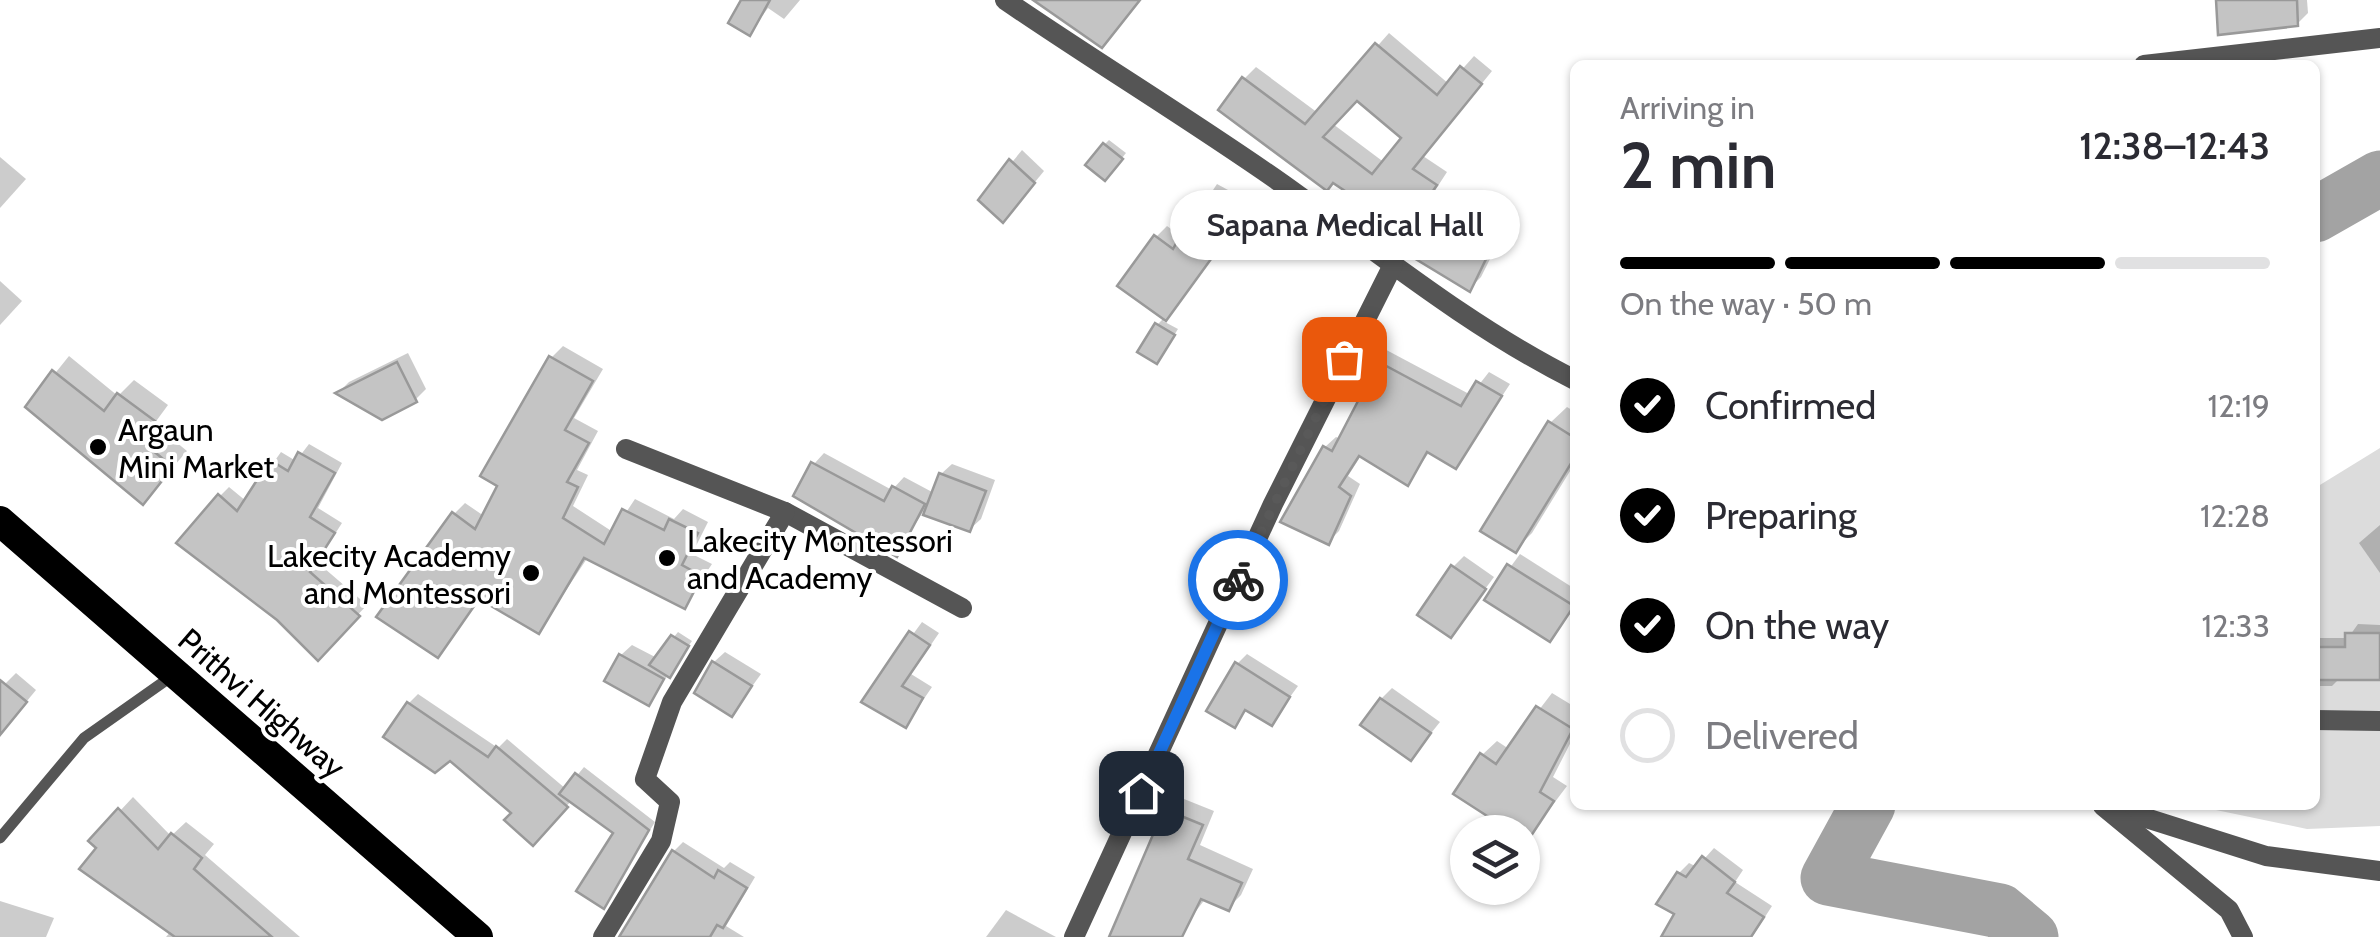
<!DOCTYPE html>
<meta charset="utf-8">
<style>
:root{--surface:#fff;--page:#f2f2f3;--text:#2b2b33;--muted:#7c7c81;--line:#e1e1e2;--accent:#000}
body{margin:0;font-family:Cabin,sans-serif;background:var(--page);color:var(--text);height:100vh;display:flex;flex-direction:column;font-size:38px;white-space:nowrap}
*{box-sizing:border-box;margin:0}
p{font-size:32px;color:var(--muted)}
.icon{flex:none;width:55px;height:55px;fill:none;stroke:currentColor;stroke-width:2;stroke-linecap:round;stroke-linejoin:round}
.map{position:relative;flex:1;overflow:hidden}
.side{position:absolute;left:1570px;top:60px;width:750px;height:750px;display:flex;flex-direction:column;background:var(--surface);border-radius:15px;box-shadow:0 2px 8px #0004}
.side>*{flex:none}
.buttons{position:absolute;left:1450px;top:815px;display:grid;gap:20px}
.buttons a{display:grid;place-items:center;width:90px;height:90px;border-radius:50%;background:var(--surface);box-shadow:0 2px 8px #0004;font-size:50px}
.pin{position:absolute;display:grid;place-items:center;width:85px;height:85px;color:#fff;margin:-42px;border-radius:20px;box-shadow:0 5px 15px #0006}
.courier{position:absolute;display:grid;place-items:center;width:100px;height:100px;margin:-50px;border:8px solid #1a73e8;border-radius:50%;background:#fff;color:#222;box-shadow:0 2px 12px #0007}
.bubble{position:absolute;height:70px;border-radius:35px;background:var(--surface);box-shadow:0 2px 8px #0004;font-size:32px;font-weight:600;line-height:70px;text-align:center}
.overview em{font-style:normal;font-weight:600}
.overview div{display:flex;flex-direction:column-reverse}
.overview{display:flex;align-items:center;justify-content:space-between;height:170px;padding:0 50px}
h1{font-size:65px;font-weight:600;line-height:75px}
.bar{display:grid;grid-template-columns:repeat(4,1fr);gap:15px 10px;align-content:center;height:120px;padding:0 50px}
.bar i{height:12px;border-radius:8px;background:var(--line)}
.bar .on{background:var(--accent)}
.bar p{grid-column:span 4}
ol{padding:0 50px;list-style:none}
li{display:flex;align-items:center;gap:30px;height:110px}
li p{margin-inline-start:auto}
li .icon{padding:10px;border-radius:50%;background:var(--accent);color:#fff;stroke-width:4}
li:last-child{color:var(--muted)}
li i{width:55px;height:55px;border:5px solid var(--line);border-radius:50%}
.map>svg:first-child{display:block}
.green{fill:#dcdcdc}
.shadow{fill:#0003;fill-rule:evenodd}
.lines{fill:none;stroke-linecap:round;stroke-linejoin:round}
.river{stroke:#a3a3a3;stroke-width:55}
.building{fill:#c4c4c4;stroke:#999;stroke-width:2.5;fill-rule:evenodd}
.lane{stroke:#555;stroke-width:11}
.street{stroke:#555;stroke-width:20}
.highway{stroke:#000;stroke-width:30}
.done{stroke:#595959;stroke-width:10;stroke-dasharray:0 18}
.route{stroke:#1a73e8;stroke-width:12}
.poi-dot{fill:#000;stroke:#fff;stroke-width:4}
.labels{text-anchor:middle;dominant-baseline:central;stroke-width:8;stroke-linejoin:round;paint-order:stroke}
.poi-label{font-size:32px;fill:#000;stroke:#fff;text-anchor:start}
.street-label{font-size:32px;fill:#000;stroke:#fff}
</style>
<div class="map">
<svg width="2380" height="937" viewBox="0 0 2380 937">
<rect width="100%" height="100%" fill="#fff"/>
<!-- green -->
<path class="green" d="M2380,448V826L2307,829L2192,805H2315V488Z"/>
<!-- shadow -->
<g class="shadow">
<path d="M743,0H800L784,19L768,8L749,33Z"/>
<path d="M2218,0H2307L2308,13L2297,24Z"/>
<path d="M1389,33L1449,84L1474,56L1492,71L1423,156L1447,172L1434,192L1464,208L1455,224L1497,245L1481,277L1469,289L1244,79L1256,67L1318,113ZM1358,98L1405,138L1385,163L1333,124Z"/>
<path d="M1109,140L1126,153L1110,173L1104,145Z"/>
<path d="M1022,150L1044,171L1013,209L981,200Z"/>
<path d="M0,157L26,179L0,208Z"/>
<path d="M1217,184L1252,203L1163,321L1178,329L1161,356L1157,325L1165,317L1156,237L1167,226L1182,237Z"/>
<path d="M0,281L22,301L0,325Z"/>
<path d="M1377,345L1471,395L1489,372L1510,384L1456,466L1430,451L1408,483L1362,454L1348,476L1360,484L1339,531L1328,542L1325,447L1336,437L1341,439L1362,400L1366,355Z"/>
<path d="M563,346L603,369L574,418L598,431L577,470L588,475L573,506L613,532L635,499L674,519L683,509L708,522L692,554L712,564L684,606L588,557L539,631L481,597L438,655L454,514L465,503L484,516L551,358Z"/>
<path d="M408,353L426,389L415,400L339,392L349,382Z"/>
<path d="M69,356L118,396L134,380L168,405L154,424L187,451L143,502L28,407Z"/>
<path d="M1567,407L1575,412V463L1532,533L1515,550L1550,423Z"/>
<path d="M309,444L342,463L318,508L342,523L317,562L367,605L318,657L220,496L229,487L246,501L281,452L296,461Z"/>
<path d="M824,453L892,490L904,477L934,493L941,474L952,464L995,480L981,519L970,529L923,512L896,554L814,464Z"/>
<path d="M2380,525V573L2359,543Z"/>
<path d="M1520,554L1575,589V606L1550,639L1487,599Z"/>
<path d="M1464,556L1494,577L1451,635L1453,567Z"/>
<path d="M922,622L939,633L911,674L932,687L906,725L864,701Z"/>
<path d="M2358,624L2380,625V678H2340L2332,686H2315V638H2348Z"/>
<path d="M678,632L692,641L648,703L621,655L632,645L657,658Z"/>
<path d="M725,652L761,674L732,714L714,662Z"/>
<path d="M1247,654L1298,686L1271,723L1248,709L1234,725L1237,664Z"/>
<path d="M16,673L36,690L0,734V689Z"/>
<path d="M1392,688L1440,722L1411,758L1381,699Z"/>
<path d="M1552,693L1575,707V734L1553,777L1567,786L1527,839L1456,793L1482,755L1497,741L1509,749Z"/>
<path d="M418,694L498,748L507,739L566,789L584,767L655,822L604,905L616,833L572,800L542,833L515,812L409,703Z"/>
<path d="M133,797L171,836L186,822L214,844L205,855L300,937H166L171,931L92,841Z"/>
<path d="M1179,797L1214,811L1200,845L1253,869L1241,895L1228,908L1206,898L1176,937H1110L1166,810Z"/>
<path d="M683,842L724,868L730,862L755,877L726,926L744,937H629L674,851Z"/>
<path d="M1714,848L1743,870L1735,882L1772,906L1752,937H1664L1678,913L1660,903L1679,873L1689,863L1697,867Z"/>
<path d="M0,901L54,918L46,937H0Z"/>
<path d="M1006,910L1056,937H986Z"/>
</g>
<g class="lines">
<!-- river -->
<g class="river">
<path d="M2315,215L2380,178"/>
<path d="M1868,805L1828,878L2000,911L2031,937"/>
</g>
</g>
<!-- building -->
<g class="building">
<path d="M741,0H770L750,36L728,23Z"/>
<path d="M1033,0H1140L1102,48Z"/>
<path d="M2216,0H2297L2298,26L2218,35Z"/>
<path d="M1375,43L1437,95L1460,66L1482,84L1413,169L1437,185L1424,204L1453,221L1445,236L1487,257L1470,292L1404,252L1414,237L1333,183L1327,191L1218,110L1242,77L1305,124ZM1357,101L1401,138L1372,174L1323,137Z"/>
<path d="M1103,143L1123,159L1105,181L1085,165Z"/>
<path d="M1009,159L1035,183L1003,223L978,200Z"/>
<path d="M1204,194L1243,215L1166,321L1117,286L1154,235L1173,249Z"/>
<path d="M1155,323L1175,335L1157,364L1137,352Z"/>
<path d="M1364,354L1461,406L1476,381L1502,396L1456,469L1427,452L1408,486L1359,456L1339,487L1351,496L1329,545L1280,522L1323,446L1332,451L1358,401L1344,393Z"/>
<path d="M549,356L593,381L565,430L589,443L567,482L578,487L563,518L604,544L622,509L664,530L669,519L698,533L682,565L702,576L685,609L584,558L539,634L479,599L438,658L376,617L452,512L475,529L497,486L480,476Z"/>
<path d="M397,362L417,402L382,420L335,393Z"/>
<path d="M52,370L104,411L117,393L155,421L141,441L173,467L143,505L25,407Z"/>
<path d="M1548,421L1575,438V457L1516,553L1480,531Z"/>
<path d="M298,452L335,473L310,517L335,533L310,572L360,616L318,661L277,620L176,543L218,494L237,511L270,460L288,471Z"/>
<path d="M811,462L884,501L892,486L925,504L897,557L793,496Z"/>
<path d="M939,473L986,491L970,532L923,515Z"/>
<path d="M1507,564L1574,606L1550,642L1484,600Z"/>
<path d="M1451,565L1486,589L1451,638L1417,615Z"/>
<path d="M909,631L930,645L902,686L923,698L906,728L861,702Z"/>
<path d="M2345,633H2380V680H2315V647H2345Z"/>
<path d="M671,635L689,646L670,678L649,665Z"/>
<path d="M619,654L664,679L649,706L604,681Z"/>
<path d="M712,661L752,686L732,717L694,693Z"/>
<path d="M1235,662L1290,697L1272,726L1245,710L1235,728L1206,711Z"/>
<path d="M0,680L27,702L0,735Z"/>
<path d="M1380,698L1431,733L1411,761L1360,725Z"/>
<path d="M407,702L488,757L496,746L568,807L533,846L504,820L511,813L450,761L435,773L383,737Z"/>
<path d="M1536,706L1573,729L1540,792L1554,801L1527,842L1522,832H1512L1453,794L1480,753L1496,764Z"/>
<path d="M575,773L649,830L604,909L576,891L613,833L559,794Z"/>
<path d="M118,808L158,849L171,833L202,858L194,869L272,937H175L79,869L96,848L88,841Z"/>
<path d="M1164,809L1203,825L1188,859L1242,883L1229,911L1201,899L1182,937H1109Z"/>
<path d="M672,850L714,878L718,870L747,888L723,928L717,925L710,937H619Z"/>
<path d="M1702,856L1735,882L1727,893L1764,917L1751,937H1661L1674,914L1656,904L1677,872L1686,877Z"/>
</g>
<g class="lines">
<!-- lane -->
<path class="lane" d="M0,838L84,738L172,676"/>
<!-- street -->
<g class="street">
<path d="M1005,0C1097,63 1193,121 1284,185C1379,253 1471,328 1575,380"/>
<path d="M2144,65L2380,38"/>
<path d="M785,512L962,608"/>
<path d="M2315,720L2380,721"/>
<path d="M2105,805L2266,856L2380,871"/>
<path d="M2103,806L2229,910L2243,937"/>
<path d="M603,937L661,841L670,802L645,779L672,702L785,512L626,449"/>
<path d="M1074,937L1273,504L1393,265"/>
</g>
<!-- highway -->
<path class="highway" d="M0,521L478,937"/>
</g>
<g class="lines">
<!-- done -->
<path class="done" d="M1238,580L1344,359"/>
<!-- route -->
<path class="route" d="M1141,793L1238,580"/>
</g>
<!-- markers -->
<g class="poi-dot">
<circle cx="98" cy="447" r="10"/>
<circle cx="667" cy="558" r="10"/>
<circle cx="531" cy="573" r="10"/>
</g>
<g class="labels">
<!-- poi labels -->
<g class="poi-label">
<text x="118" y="429">Argaun<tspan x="118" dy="37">Mini Market</tspan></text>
<text x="687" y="540">Lakecity Montessori<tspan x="687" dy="37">and Academy</tspan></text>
<text x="511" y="555" text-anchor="end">Lakecity Academy<tspan x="511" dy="37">and Montessori</tspan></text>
</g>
<!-- street labels -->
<g class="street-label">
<text transform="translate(262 703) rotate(41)">Prithvi Highway</text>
</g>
</g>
</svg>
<div class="buttons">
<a><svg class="icon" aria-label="layers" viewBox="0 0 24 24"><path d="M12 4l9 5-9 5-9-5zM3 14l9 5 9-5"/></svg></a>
</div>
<div class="pin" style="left:1344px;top:359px;background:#ea580c"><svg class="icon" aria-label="bag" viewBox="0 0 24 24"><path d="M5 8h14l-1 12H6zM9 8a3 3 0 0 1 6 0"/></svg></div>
<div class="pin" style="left:1141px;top:793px;background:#1f2937"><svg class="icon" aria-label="home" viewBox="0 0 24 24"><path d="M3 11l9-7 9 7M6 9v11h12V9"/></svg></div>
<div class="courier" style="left:1238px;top:580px"><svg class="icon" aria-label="bike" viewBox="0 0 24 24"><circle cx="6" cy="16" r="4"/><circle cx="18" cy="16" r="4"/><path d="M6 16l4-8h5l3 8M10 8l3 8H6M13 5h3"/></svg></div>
<div class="bubble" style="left:1170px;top:190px;width:350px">Sapana Medical Hall</div>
<section class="side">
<div class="overview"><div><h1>2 min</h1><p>Arriving in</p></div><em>12:38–12:43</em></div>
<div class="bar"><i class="on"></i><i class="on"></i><i class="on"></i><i></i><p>On the way · 50 m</p></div>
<ol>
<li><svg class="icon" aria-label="check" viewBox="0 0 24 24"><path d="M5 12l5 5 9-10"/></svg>Confirmed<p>12:19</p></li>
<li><svg class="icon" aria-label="check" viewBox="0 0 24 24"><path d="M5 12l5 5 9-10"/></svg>Preparing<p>12:28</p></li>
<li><svg class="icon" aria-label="check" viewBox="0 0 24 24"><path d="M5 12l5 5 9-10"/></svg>On the way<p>12:33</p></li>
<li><i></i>Delivered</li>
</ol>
</section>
</div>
